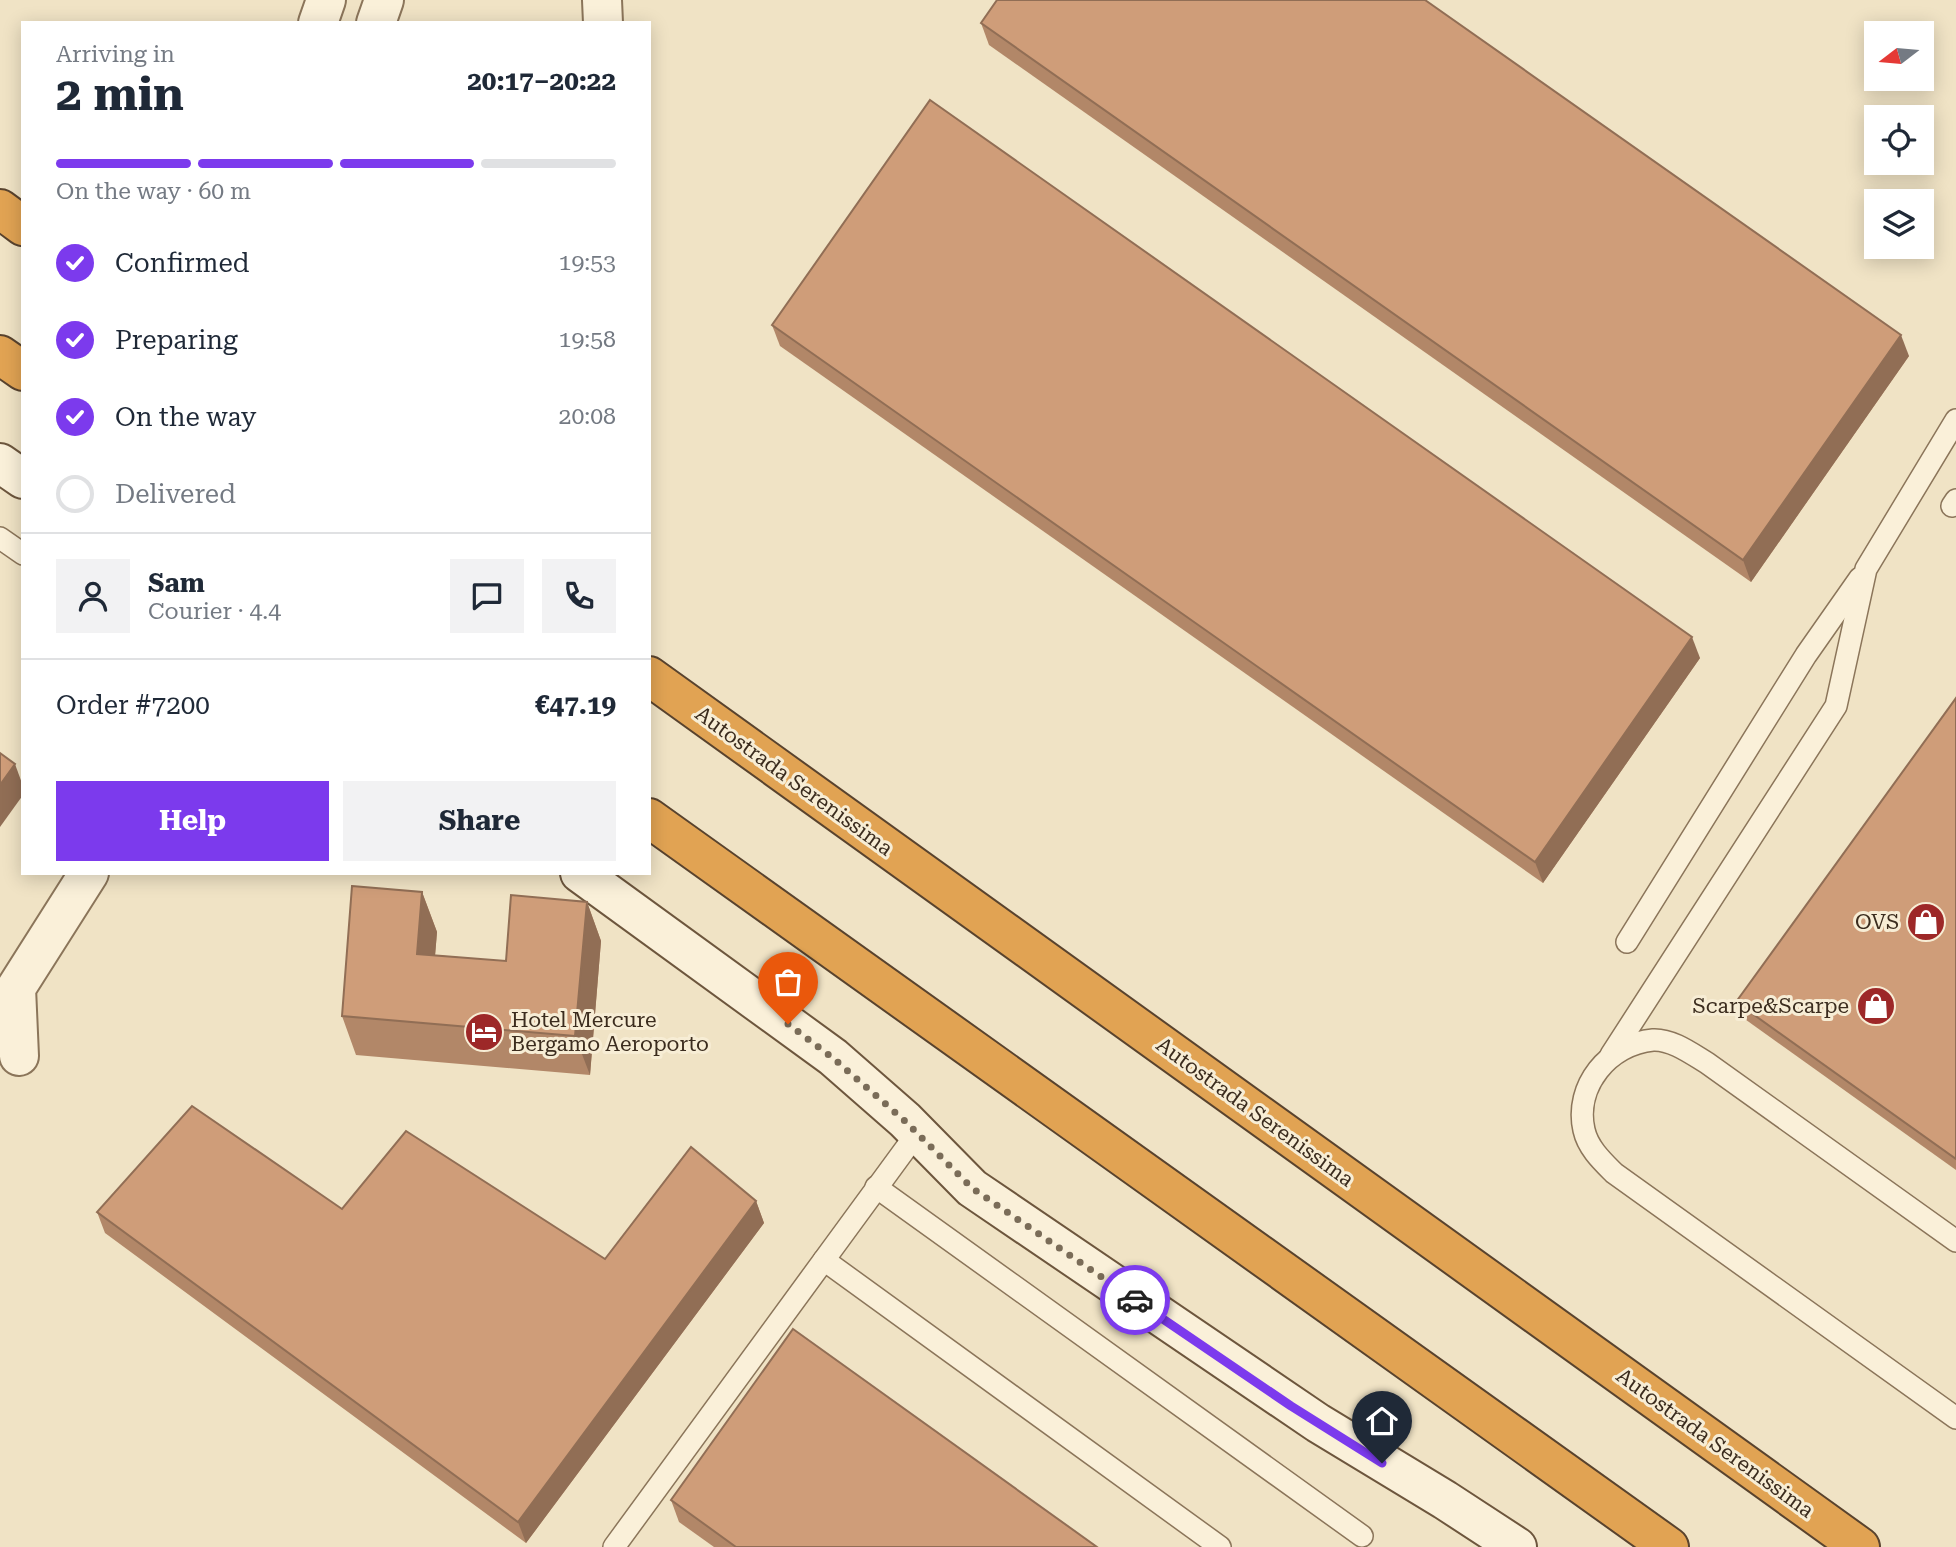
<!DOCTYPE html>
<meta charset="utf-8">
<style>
:root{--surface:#fff;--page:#f2f2f3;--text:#1f2937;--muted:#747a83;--line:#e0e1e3;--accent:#7c3aed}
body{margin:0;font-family:"Roboto Serif",serif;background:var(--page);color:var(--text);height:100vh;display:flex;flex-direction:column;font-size:26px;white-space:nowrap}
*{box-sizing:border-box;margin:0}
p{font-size:23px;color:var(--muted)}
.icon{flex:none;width:38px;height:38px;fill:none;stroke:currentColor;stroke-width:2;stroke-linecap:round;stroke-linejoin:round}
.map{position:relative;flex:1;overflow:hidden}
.drawer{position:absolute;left:21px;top:21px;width:630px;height:854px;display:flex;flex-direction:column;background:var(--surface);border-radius:0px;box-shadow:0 4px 18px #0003}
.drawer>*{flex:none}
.needle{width:46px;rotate:254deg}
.fabs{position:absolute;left:1864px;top:21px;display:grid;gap:14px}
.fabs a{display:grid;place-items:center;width:70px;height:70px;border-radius:0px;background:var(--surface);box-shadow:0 4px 18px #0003;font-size:35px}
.pin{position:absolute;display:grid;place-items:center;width:60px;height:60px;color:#fff;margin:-72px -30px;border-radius:50% 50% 50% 0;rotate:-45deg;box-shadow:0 0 7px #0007}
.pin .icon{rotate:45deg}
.courier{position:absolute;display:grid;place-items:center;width:70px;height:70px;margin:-35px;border:5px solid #7c3aed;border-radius:50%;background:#fff;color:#222;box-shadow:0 2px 9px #0007}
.summary em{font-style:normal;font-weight:700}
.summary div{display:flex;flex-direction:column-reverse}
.summary{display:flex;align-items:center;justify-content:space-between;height:119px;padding:0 35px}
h1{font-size:46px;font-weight:700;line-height:52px}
.bar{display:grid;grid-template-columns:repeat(4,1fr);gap:10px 7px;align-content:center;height:84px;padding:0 35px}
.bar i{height:9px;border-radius:5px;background:var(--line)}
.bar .active{background:var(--accent)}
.bar p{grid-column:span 4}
.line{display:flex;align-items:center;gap:18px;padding:0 35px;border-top:2px solid var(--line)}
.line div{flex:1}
.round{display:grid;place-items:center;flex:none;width:74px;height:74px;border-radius:0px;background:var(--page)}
ol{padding:0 35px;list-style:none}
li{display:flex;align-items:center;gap:21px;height:77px}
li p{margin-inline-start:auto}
li .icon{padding:7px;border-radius:50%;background:var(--accent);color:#fff;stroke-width:4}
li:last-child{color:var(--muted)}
li i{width:38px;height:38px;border:4px solid var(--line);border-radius:50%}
.cta{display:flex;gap:14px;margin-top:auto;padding:14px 35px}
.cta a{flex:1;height:80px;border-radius:0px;background:var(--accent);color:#fff;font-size:28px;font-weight:700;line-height:80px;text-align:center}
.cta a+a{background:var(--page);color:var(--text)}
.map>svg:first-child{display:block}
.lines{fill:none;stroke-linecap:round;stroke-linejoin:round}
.lane-casing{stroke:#8b755a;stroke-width:24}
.street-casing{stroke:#8b755a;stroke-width:42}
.secondary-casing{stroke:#6d563d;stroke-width:42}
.highway-casing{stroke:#59432e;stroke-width:42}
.lane{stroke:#faf0d9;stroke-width:21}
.street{stroke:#faf0d9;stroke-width:38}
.secondary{stroke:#faf0d9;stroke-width:38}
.highway{stroke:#e1a353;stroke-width:38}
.wall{fill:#b28768}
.shaded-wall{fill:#916e55}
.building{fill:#cf9d79;stroke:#916e55;stroke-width:2}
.done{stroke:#7a6c58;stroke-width:7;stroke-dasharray:0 12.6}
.route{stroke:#7c3aed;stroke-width:9}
.labels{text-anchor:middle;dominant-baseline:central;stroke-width:6;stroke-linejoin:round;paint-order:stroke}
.street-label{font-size:21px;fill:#3b2c1e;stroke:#f7edd5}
.poi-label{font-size:21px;fill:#3b2c1e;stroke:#f7edd5;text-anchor:end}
</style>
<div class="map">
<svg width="1956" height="1547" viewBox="0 0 1956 1547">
<rect width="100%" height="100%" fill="#f0e3c5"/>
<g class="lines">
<defs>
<g id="lane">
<path d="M1952,506L1956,500"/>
<path d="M0,538L23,554"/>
<path d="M1627,942L1806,655L1860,578"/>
<path d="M1611,1055L1836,706L1866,569L1956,420"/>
<path d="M917,1133L824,1260L1220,1547"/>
<path d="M876,1187L1362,1536"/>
<path d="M1956,1241L1707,1063C1692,1054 1672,1039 1653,1040C1609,1044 1574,1086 1584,1130C1588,1148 1602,1161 1614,1173L1956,1418"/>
<path d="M614,1547L824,1260"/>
</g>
<g id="street">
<path d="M602,0L603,23"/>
<path d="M318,23L326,0"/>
<path d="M376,23L384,0"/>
<path d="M19,1056L16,988L89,873"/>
</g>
<g id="secondary">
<path d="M0,463L23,479"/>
<path d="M580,873L833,1057L905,1120L972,1188L1318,1423L1445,1500L1517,1547"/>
</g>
<g id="highway">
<path d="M0,209L23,226"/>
<path d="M0,355L23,371"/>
<path d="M649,676L1860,1547"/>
<path d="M649,818L1669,1547"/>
</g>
</defs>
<!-- lane casing -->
<use href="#lane" class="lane-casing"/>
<!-- street casing -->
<use href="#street" class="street-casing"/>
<!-- secondary casing -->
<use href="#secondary" class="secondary-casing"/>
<!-- highway casing -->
<use href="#highway" class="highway-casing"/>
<!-- lane -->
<use href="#lane" class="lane"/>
<!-- street -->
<use href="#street" class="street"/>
<!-- secondary -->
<use href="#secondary" class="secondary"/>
<!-- highway -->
<use href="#highway" class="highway"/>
</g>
<!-- wall -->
<g class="wall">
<path d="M981,23L1909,356L1751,582L989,45Z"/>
<path d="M772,325L1700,658L1543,883L780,346Z"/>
<path d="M1956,698V1170L1742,1017L1736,1002Z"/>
<path d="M422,892L437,932L435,955L506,961L587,902L601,941L590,1075L356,1055L342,1016Z"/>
<path d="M756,1201L764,1223L526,1543L105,1233L97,1212L342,1209L605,1259Z"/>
<path d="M671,1500L1097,1547H714L679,1522Z"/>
</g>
<!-- shaded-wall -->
<g class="shaded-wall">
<path d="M1901,335L1909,356L1751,582L1743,560Z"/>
<path d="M1692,637L1700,658L1543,883L1535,862Z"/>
<path d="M15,764L23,786V795L0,827V785Z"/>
<path d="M422,892L437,932L432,993L417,954Z"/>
<path d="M587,902L601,941L590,1075L575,1036Z"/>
<path d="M756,1201L764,1223L526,1543L518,1522Z"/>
</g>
<!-- building -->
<g class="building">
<path d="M997,0H1425L1901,335L1743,560L981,23Z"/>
<path d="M930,100L1692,637L1535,862L772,325Z"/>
<path d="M1956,698V1159L1736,1002Z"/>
<path d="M0,753L15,764L0,785Z"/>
<path d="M352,886L422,892L417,954L506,961L511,895L587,902L575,1036L342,1016Z"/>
<path d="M192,1106L342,1209L406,1131L605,1259L691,1147L756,1201L518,1522L97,1212Z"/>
<path d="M793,1329L1097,1547H736L671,1500Z"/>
</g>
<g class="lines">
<!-- done -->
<path class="done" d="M788,1024L833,1058L905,1121L972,1188L1135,1300"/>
<!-- route -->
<path class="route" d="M1135,1300L1291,1406L1382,1463"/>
</g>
<!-- icons -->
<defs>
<symbol id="shop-disc" viewBox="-11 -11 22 22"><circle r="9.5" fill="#9d2828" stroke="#f7edd5"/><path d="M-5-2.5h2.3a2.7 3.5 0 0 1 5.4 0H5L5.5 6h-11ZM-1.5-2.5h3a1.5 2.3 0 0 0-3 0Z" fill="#fff"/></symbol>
<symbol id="hotel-disc" viewBox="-11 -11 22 22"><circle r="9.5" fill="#9d2828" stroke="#f7edd5"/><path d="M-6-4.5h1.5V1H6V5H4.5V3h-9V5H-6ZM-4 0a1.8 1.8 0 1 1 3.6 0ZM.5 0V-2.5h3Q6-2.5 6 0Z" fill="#fff"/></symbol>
</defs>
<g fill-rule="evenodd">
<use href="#shop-disc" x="1904" y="900" width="44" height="44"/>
<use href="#shop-disc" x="1854" y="984" width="44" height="44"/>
<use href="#hotel-disc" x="462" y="1010" width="44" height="44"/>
</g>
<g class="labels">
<!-- street labels -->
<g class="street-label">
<text transform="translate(794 781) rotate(36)">Autostrada Serenissima</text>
<text transform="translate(1255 1112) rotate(36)">Autostrada Serenissima</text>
<text transform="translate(1715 1443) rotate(36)">Autostrada Serenissima</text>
</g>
<!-- poi labels -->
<g class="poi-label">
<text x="1899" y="922">OVS</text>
<text x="1849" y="1006">Scarpe&amp;Scarpe</text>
<text x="511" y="1020" text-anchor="start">Hotel Mercure<tspan x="511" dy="24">Bergamo Aeroporto</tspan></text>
</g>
</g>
</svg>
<div class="fabs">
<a><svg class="needle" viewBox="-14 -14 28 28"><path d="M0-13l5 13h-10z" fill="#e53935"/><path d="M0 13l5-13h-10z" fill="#747a83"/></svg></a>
<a><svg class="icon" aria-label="locate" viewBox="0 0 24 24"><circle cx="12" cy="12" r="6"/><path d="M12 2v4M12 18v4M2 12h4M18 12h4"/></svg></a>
<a><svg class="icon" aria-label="layers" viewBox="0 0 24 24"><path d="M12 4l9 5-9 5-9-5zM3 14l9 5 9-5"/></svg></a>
</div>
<div class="pin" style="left:788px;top:1024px;background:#ea580c"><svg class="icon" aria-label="bag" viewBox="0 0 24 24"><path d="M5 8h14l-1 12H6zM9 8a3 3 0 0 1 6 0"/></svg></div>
<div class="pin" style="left:1382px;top:1463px;background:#1f2937"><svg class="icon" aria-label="home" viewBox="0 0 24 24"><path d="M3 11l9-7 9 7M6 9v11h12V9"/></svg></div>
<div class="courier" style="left:1135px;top:1300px"><svg class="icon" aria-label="car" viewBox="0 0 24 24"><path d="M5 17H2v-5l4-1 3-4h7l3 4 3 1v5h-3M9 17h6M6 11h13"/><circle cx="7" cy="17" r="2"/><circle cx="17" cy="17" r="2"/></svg></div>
<section class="drawer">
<div class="summary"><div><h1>2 min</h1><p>Arriving in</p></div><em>20:17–20:22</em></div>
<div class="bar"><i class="active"></i><i class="active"></i><i class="active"></i><i></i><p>On the way · 60 m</p></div>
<ol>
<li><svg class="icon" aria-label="check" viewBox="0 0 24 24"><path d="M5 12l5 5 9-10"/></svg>Confirmed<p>19:53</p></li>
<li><svg class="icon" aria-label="check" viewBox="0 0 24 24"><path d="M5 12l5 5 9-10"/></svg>Preparing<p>19:58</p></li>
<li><svg class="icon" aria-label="check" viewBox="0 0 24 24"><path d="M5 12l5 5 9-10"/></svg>On the way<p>20:08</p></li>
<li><i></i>Delivered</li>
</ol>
<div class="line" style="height:126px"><a class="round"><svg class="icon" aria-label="person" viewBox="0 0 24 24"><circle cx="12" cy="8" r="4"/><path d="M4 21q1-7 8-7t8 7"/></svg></a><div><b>Sam</b><p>Courier · 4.4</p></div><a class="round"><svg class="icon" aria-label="chat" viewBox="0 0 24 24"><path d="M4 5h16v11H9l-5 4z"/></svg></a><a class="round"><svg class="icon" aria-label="phone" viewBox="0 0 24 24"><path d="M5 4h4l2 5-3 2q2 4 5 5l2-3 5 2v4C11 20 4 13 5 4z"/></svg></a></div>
<div class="line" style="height:91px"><div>Order #7200</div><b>€47.19</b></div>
<div class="cta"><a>Help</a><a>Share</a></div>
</section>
</div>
